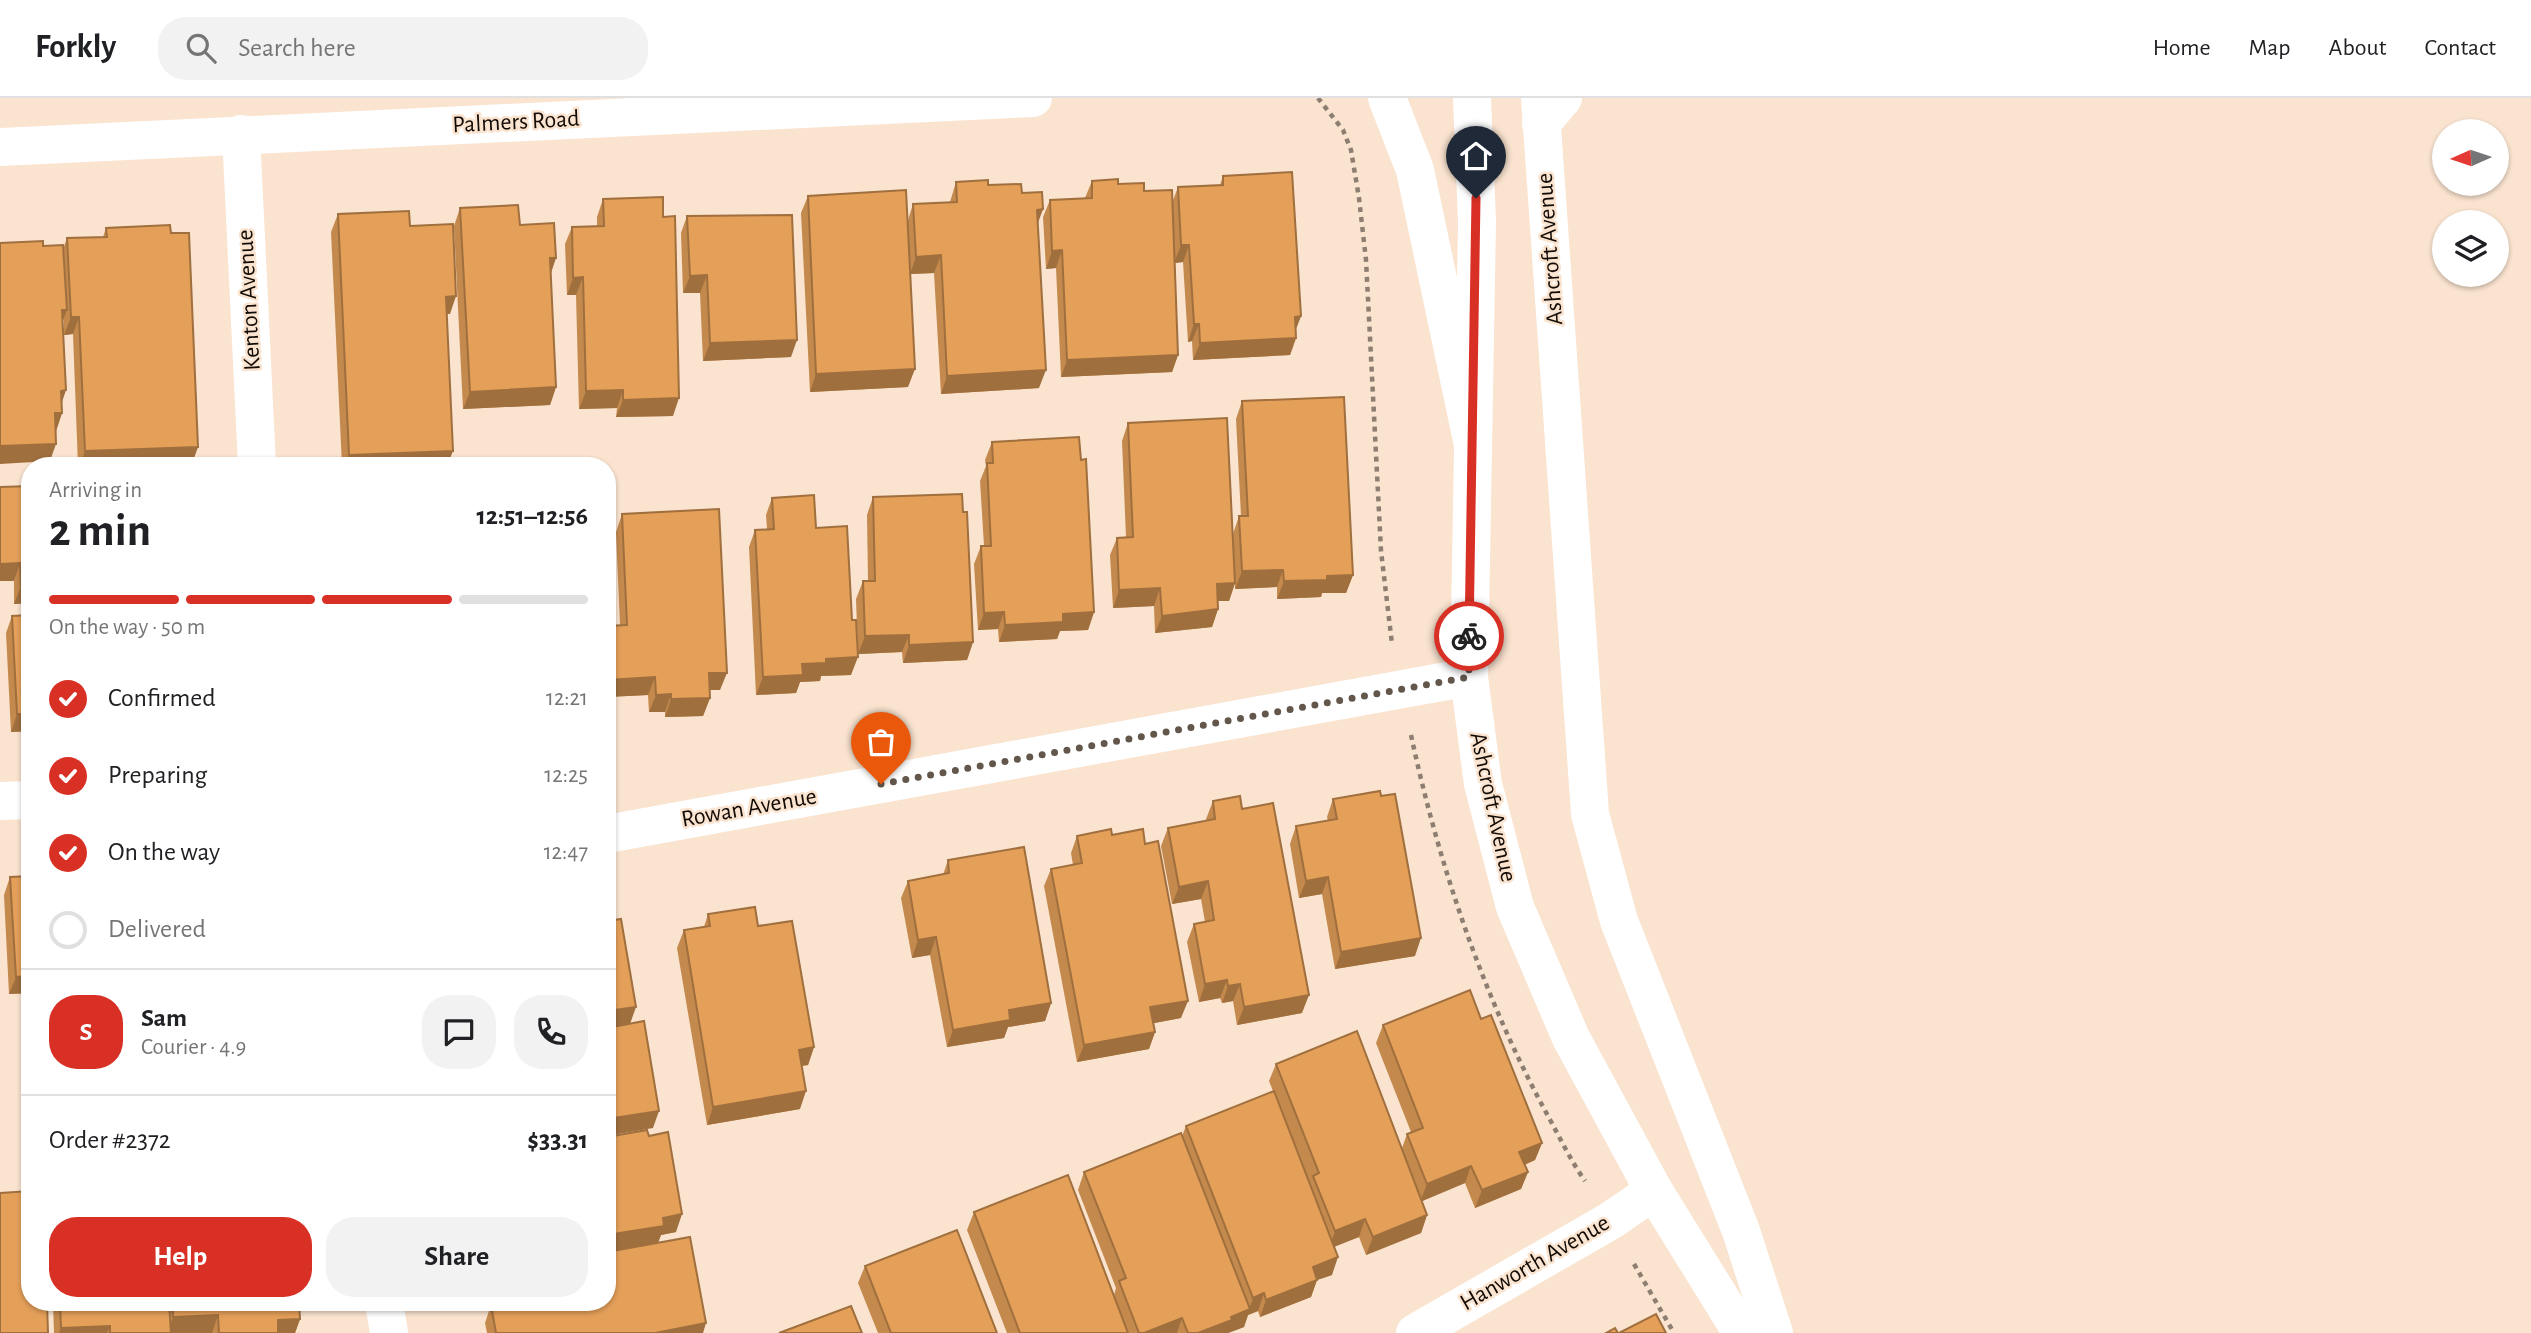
<!DOCTYPE html>
<meta charset="utf-8">
<style>
:root{--surface:#fff;--page:#f2f2f2;--text:#202124;--muted:#757577;--line:#e0e0e0;--accent:#d93025}
body{margin:0;font-family:"Alegreya Sans",sans-serif;background:var(--page);color:var(--text);height:100vh;display:flex;flex-direction:column;font-size:26px;white-space:nowrap}
*{box-sizing:border-box;margin:0}
p{font-size:23px;color:var(--muted)}
.icon{flex:none;width:38px;height:38px;fill:none;stroke:currentColor;stroke-width:2;stroke-linecap:round;stroke-linejoin:round}
.map{position:relative;flex:1;overflow:hidden}
.panel{position:absolute;left:21px;top:359px;width:595px;height:854px;display:flex;flex-direction:column;background:var(--surface);border-radius:28px;box-shadow:0 2px 5px #0004}
.panel>*{flex:none}
.needle{width:46px;rotate:267deg}
.controls{position:absolute;left:2432px;top:21px;display:grid;gap:14px}
.controls a{display:grid;place-items:center;width:77px;height:77px;border-radius:50%;background:var(--surface);box-shadow:0 2px 5px #0004;font-size:35px}
.pin{position:absolute;display:grid;place-items:center;width:60px;height:60px;color:#fff;margin:-72px -30px;border-radius:50% 50% 50% 0;rotate:-45deg;box-shadow:0 0 7px #0007}
.pin .icon{rotate:45deg}
.courier{position:absolute;display:grid;place-items:center;width:70px;height:70px;margin:-35px;border:5px solid #d93025;border-radius:50%;background:#fff;color:#222;box-shadow:0 2px 9px #0007}
.overview em{font-style:normal;font-weight:700}
.overview div{display:flex;flex-direction:column-reverse}
.overview{display:flex;align-items:center;justify-content:space-between;height:119px;padding:0 28px}
h1{font-size:46px;font-weight:700;line-height:52px}
.bar{display:grid;grid-template-columns:repeat(4,1fr);gap:10px 7px;align-content:center;height:84px;padding:0 28px}
.bar i{height:9px;border-radius:5px;background:var(--line)}
.bar .current{background:var(--accent)}
.bar p{grid-column:span 4}
.line{display:flex;align-items:center;gap:18px;padding:0 28px;border-top:2px solid var(--line)}
.line div{flex:1}
.round{display:grid;place-items:center;flex:none;width:74px;height:74px;border-radius:28px;background:var(--page)}
ol{padding:0 28px;list-style:none}
li{display:flex;align-items:center;gap:21px;height:77px}
li p{margin-inline-start:auto}
li .icon{padding:7px;border-radius:50%;background:var(--accent);color:#fff;stroke-width:4}
li:last-child{color:var(--muted)}
li i{width:38px;height:38px;border:4px solid var(--line);border-radius:50%}
.primary-button{display:flex;gap:14px;margin-top:auto;padding:14px 28px}
.primary-button a{flex:1;height:80px;border-radius:28px;background:var(--accent);color:#fff;font-size:28px;font-weight:700;line-height:80px;text-align:center}
.primary-button a+a{background:var(--page);color:var(--text)}
header{display:flex;align-items:center;gap:42px;box-sizing:border-box;height:98px;padding:0 35px;background:var(--surface);border-bottom:2px solid var(--line)}
header strong{font-size:33px}
nav{display:flex;gap:38px;margin-inline-start:auto;font-size:24px}
.search{width:490px;height:63px;background:var(--page);display:flex;align-items:center;gap:18px;box-sizing:border-box;padding:0 24px;border-radius:28px;color:var(--muted);font-size:26px}
.map>svg:first-child{display:block}
.lines{fill:none;stroke-linecap:round;stroke-linejoin:round}
.path{stroke:#8e7e71;stroke-width:4.5;stroke-dasharray:5 5;stroke-linecap:butt}
.minor{stroke:#fff;stroke-width:38}
.major{stroke:#fff;stroke-width:38}
.highway{stroke:#fff;stroke-width:38}
.wall{fill:#c4894d}
.shaded-wall{fill:#a06f3e}
.building{fill:#e49f59;stroke:#a06f3e;stroke-width:2}
.done{stroke:#63574c;stroke-width:7;stroke-dasharray:0 12.6}
.route{stroke:#d93025;stroke-width:9}
.labels{text-anchor:middle;dominant-baseline:central;stroke-width:5;stroke-linejoin:round;paint-order:stroke}
.street-label{font-size:24px;fill:#120b05;stroke:#fae3cf}
</style>
<header>
<strong>Forkly</strong>
<div class="search"><svg class="icon" aria-label="search" viewBox="0 0 24 24"><circle cx="10" cy="10" r="6"/><path d="M15 15l6 6"/></svg>Search here</div>
<nav><a>Home</a><a>Map</a><a>About</a><a>Contact</a></nav>
</header>
<div class="map">
<svg width="2531" height="1235" viewBox="0 0 2531 1235">
<rect width="100%" height="100%" fill="#fae3cf"/>
<g class="lines">
<!-- path -->
<g class="path">
<path d="M1318,0L1343,32L1351,52L1359,100L1366,162L1381,453L1392,546"/>
<path d="M1411,637C1439,768 1484,901 1548,1018C1560,1040 1571,1063 1585,1083"/>
<path d="M1634,1166L1674,1235"/>
</g>
<!-- minor -->
<g class="minor">
<path d="M241,36L257,368"/>
<path d="M0,49L1033,0"/>
<path d="M0,703L30,702"/>
<path d="M607,736L1469,579"/>
<path d="M384,1204L389,1235"/>
<path d="M1415,1235L1610,1123L1654,1093"/>
</g>
<!-- major -->
<g class="major">
<path d="M1472,0L1477,124L1469,579L1483,686L1515,809L1571,940L1654,1093L1742,1235"/>
<path d="M1540,0L1590,716L1619,823L1741,1133L1774,1235"/>
</g>
<!-- highway -->
<g class="highway">
<path d="M1387,0L1415,72L1473,347"/>
<path d="M1541,26L1563,0"/>
</g>
</g>
<!-- wall -->
<g class="wall">
<path d="M1223,78L1301,218L1296,231V240L1290,257L1193,262L1192,243L1188,244L1183,164L1175,165L1178,257L1172,274L1061,279L1056,170L1046,171L1043,119L1050,102L1085,100L1092,83L1118,86L1144,93L1172,105L1178,89L1220,87Z"/>
<path d="M956,84L988,87L1022,95L1043,111L1038,125L1039,290L941,296L934,175L910,176L908,289L810,294L801,115L808,98L908,122L913,106L950,104Z"/>
<path d="M603,101L663,119L673,318L616,319L617,310L579,311L576,197H567L565,146L572,129L597,128V119Z"/>
<path d="M460,110L520,127L550,176L556,289L550,307L463,311L454,128Z"/>
<path d="M338,116L410,128L450,216H447V367L459,368H342L331,134Z"/>
<path d="M687,118L791,259L703,263L700,195H683L681,135Z"/>
<path d="M106,130L192,366L159,368H78L73,236L64,237V220L63,223L62,315L56,333L50,363L43,148L63,151L67,140L103,139Z"/>
<path d="M1242,303L1353,477L1346,495H1322L1321,499L1277,501V489L1235,491V485L1229,503H1218V511L1212,529L1155,535L1154,508L1113,510L1110,457L1117,440L1126,439L1122,343L1128,325L1233,436L1239,418H1241L1236,321Z"/>
<path d="M992,344L1081,362L1094,514L1088,532L1060,533L1057,541L999,544L998,531L978,532L974,466L981,448H984L980,383L986,368L985,362Z"/>
<path d="M30,388V505L14,506V483Z"/>
<path d="M873,399L973,544L967,562L903,565L902,554L858,556L856,501L863,483H868L867,417Z"/>
<path d="M772,400L816,430L851,577L821,578L820,583L800,584L796,595L756,597L749,449L755,432L767,431L766,417Z"/>
<path d="M622,416L720,592H709L710,600L703,618L665,619V614H649L648,597L607,599V528L620,527L616,434Z"/>
<path d="M30,517V633L11,634L6,535L12,518Z"/>
<path d="M1333,701L1415,858L1335,871L1322,796L1299,800L1290,746L1296,728L1328,723L1327,719Z"/>
<path d="M1213,703L1242,711L1302,915L1237,927L1233,903L1222,905L1220,900L1199,904L1187,844L1194,826L1205,824L1201,801L1172,806L1161,748L1168,730L1207,723L1206,721Z"/>
<path d="M1112,737L1181,920L1154,925L1155,934L1149,951L1077,964L1044,788L1051,771L1073,767L1071,755L1077,738Z"/>
<path d="M948,762L1051,905L1045,923L1008,929L1004,940L947,949L930,857L912,860L901,800L908,783L943,777Z"/>
<path d="M10,779L30,895L9,896L4,797Z"/>
<path d="M708,816L758,828L814,949L808,967L802,968L800,1011L707,1027L677,850L684,832L704,829Z"/>
<path d="M1481,921L1542,1045L1535,1062L1525,1067L1528,1074L1521,1091L1475,1110L1465,1085L1422,1103L1427,1117L1421,1135L1366,1157L1359,1139L1334,1148L1332,1177L1317,1182L1311,1199L1260,1219L1258,1213L1248,1217L1244,1229L1228,1235H1007L967,1132L974,1114L1114,1197L1116,1190L1078,1092L1084,1074L1182,1038L1186,1028L1273,993L1269,983L1276,966L1402,1050L1407,1036L1411,1034L1376,945L1383,927Z"/>
<path d="M607,1039L676,1134L661,1137L658,1144L703,1235H487L485,1225L491,1207L500,1205V1204H607Z"/>
<path d="M865,1168L997,1235H878L858,1185Z"/>
<path d="M53,1204H299L300,1221L295,1235H54Z"/>
</g>
<!-- shaded-wall -->
<g class="shaded-wall">
<path d="M1043,111L1036,129L1037,112Z"/>
<path d="M1181,147H1189L1183,164L1174,165Z"/>
<path d="M1062,152L1056,170L1046,171L1052,153Z"/>
<path d="M941,157L934,175L910,176L916,159Z"/>
<path d="M550,160H556L550,178Z"/>
<path d="M707,177L700,195H683L690,178Z"/>
<path d="M583,179L576,197H567L573,180Z"/>
<path d="M456,198L450,216H440L446,199Z"/>
<path d="M62,212H67L60,230Z"/>
<path d="M1301,218L1294,236L1295,219Z"/>
<path d="M71,219H79L73,236L64,237Z"/>
<path d="M1194,226H1199L1192,243L1188,244Z"/>
<path d="M1296,240L1290,257L1193,262L1200,245Z"/>
<path d="M797,242L791,259L703,263L710,245Z"/>
<path d="M1178,257L1172,274L1061,279L1067,262Z"/>
<path d="M915,271L908,289L810,294L816,276Z"/>
<path d="M1046,272L1039,290L941,296L947,278Z"/>
<path d="M556,289L550,307L463,311L470,294Z"/>
<path d="M66,292L60,310L61,293Z"/>
<path d="M623,292L617,310L579,311L586,293Z"/>
<path d="M679,300L673,318L616,319L623,302Z"/>
<path d="M55,315H62L56,333Z"/>
<path d="M56,346L50,363L0,366V348Z"/>
<path d="M198,349L192,366L100,368L99,366V368H80L85,353Z"/>
<path d="M453,353L447,368H345L349,357Z"/>
<path d="M20,465L14,483H0V466Z"/>
<path d="M1283,472L1277,489L1235,491L1242,473Z"/>
<path d="M1353,477L1346,495H1322L1321,499L1277,501L1284,483L1327,478Z"/>
<path d="M1235,485L1229,503H1211L1217,486Z"/>
<path d="M21,488H30V505L14,506Z"/>
<path d="M1160,490L1154,508L1113,510L1119,492Z"/>
<path d="M1218,511L1212,529L1155,535L1162,518Z"/>
<path d="M1004,514L998,531L978,532L984,515Z"/>
<path d="M1094,514L1088,532L1060,533L1057,541L999,544L1005,527L1063,516Z"/>
<path d="M909,537L902,554L858,556L865,538Z"/>
<path d="M973,544L967,562L903,565L909,547Z"/>
<path d="M858,559L851,577L821,578L820,583L800,584L796,595L756,597L763,579L802,566L826,561Z"/>
<path d="M709,575H727L720,592H702Z"/>
<path d="M655,579L648,597L607,599V582Z"/>
<path d="M671,596L665,614H649L656,597Z"/>
<path d="M710,600L703,618L665,619L671,601Z"/>
<path d="M17,616H30V633L11,634Z"/>
<path d="M1328,779L1322,796L1299,800L1306,783Z"/>
<path d="M1208,783L1201,801L1172,806L1179,789Z"/>
<path d="M936,839L930,857L912,860L918,842Z"/>
<path d="M1421,840L1415,858L1335,871L1341,854Z"/>
<path d="M30,878V895L9,896L16,879Z"/>
<path d="M1227,882L1220,900L1199,904L1205,886Z"/>
<path d="M1240,886L1233,903L1222,905L1228,888Z"/>
<path d="M1309,897L1302,915L1237,927L1244,909Z"/>
<path d="M1188,903L1181,920L1144,927L1150,909Z"/>
<path d="M1051,905L1045,923L1008,929L1004,940L947,949L953,932L1009,912Z"/>
<path d="M636,909L630,926L607,930V913Z"/>
<path d="M1155,934L1149,951L1077,964L1084,947Z"/>
<path d="M814,949L808,967L792,969L799,952Z"/>
<path d="M806,993L800,1011L707,1027L713,1009Z"/>
<path d="M659,1013L653,1030L607,1038V1021Z"/>
<path d="M1542,1045L1535,1062L1513,1071L1519,1054Z"/>
<path d="M1471,1068L1465,1085L1420,1104L1427,1086Z"/>
<path d="M1528,1074L1521,1091L1475,1110L1482,1092Z"/>
<path d="M682,1116L676,1134L661,1137L658,1145L607,1154V1137L663,1120Z"/>
<path d="M1427,1117L1421,1135L1366,1157L1373,1139Z"/>
<path d="M1365,1121L1359,1139L1329,1151L1335,1133Z"/>
<path d="M1338,1159L1332,1177L1317,1182L1311,1199L1260,1219L1266,1202L1313,1169Z"/>
<path d="M1264,1195L1258,1213L1248,1217L1244,1229L1228,1235H1198L1231,1219L1249,1212L1253,1200Z"/>
<path d="M218,1217L212,1235H168L173,1219Z"/>
<path d="M1182,1220L1177,1235H1144Z"/>
<path d="M300,1221L295,1235H273L278,1222Z"/>
<path d="M706,1225L703,1235H655Z"/>
<path d="M110,1228L107,1235H59L61,1230Z"/>
</g>
<!-- building -->
<g class="building">
<path d="M1292,74L1301,218L1295,219L1296,240L1200,245L1199,226H1194L1189,147H1181L1178,89L1223,87V78Z"/>
<path d="M1118,81V86L1144,85V93L1172,92L1178,257L1067,262L1062,152L1052,153L1050,102L1092,100V83Z"/>
<path d="M988,82V87L1021,86L1022,95L1042,94L1043,111L1037,112L1046,272L947,278L941,157L916,159L913,106L957,104L956,84Z"/>
<path d="M906,92L915,271L816,276L808,98Z"/>
<path d="M663,99V119L675,118L679,300L623,302V292L586,293L583,179L573,180L572,129L604,128L603,101Z"/>
<path d="M518,107L520,127L554,125L556,160H550L556,289L470,294L460,110Z"/>
<path d="M409,113L410,128L453,126L456,198L446,199L453,353L349,357L338,116Z"/>
<path d="M792,117L797,242L710,245L707,177L690,178L687,118Z"/>
<path d="M170,127L171,135H189L198,349L85,353L79,219H71L67,140L107,139L106,130Z"/>
<path d="M43,143V148L63,147L67,212H62L66,292L61,293L62,315H55L56,346L0,348V145Z"/>
<path d="M1344,299L1353,477L1327,478V482L1284,483L1283,472L1242,473L1239,418H1248L1242,303Z"/>
<path d="M1227,320L1235,485L1217,486L1218,511L1162,518L1160,490L1119,492L1117,440L1133,439L1128,325Z"/>
<path d="M1079,339L1081,362L1086,361L1094,514L1063,516V524L1005,527L1004,514L984,515L981,448H991L987,365H993L992,344Z"/>
<path d="M152,364L153,368H100L99,366Z"/>
<path d="M30,388V488H21L20,465L0,466V389Z"/>
<path d="M962,396L963,414H967L973,544L909,547V537L865,538L863,483H875L873,399Z"/>
<path d="M814,397L816,430L847,428L852,522H856L858,559L826,561V565L802,566L803,577L763,579L755,432L774,431L772,400Z"/>
<path d="M719,411L727,575H709L710,600L671,601V596L656,597L655,579L607,582V528L627,527L622,416Z"/>
<path d="M30,517V616H17L12,518Z"/>
<path d="M1380,693L1381,698L1395,696L1421,840L1341,854L1328,779L1306,783L1296,728L1337,721L1333,701Z"/>
<path d="M1240,698L1242,711L1273,705L1309,897L1244,909L1240,886L1228,888L1227,882L1205,886L1194,826L1214,822L1208,783L1179,789L1168,730L1215,721L1213,703Z"/>
<path d="M1111,731L1112,737L1143,731L1145,746L1158,743L1188,903L1150,909L1155,934L1084,947L1051,771L1082,765L1077,738Z"/>
<path d="M1024,749L1051,905L1009,912L1010,922L953,932L936,839L918,842L908,783L949,775L948,762Z"/>
<path d="M30,778V878L16,879L10,779Z"/>
<path d="M755,809L758,828L792,823L814,949L799,952L806,993L713,1009L684,832L710,828L708,816Z"/>
<path d="M621,821L636,909L607,913V823Z"/>
<path d="M1470,892L1481,921L1491,917L1542,1045L1519,1054L1528,1074L1482,1092L1471,1068L1427,1086L1407,1036L1423,1030L1383,927Z"/>
<path d="M644,923L659,1013L607,1021V930Z"/>
<path d="M1357,933L1427,1117L1373,1139L1365,1121L1335,1133L1313,1078L1319,1075L1276,966Z"/>
<path d="M1274,993L1338,1159L1313,1169L1317,1182L1266,1202L1264,1195L1253,1200L1186,1028Z"/>
<path d="M647,1032L649,1038L668,1034L682,1116L663,1120L664,1128L607,1137V1039Z"/>
<path d="M1181,1035L1250,1211L1231,1219L1232,1222L1198,1235H1188L1182,1220L1144,1235H1139L1119,1183L1126,1180L1084,1074Z"/>
<path d="M1068,1077L1128,1235H1020L974,1114Z"/>
<path d="M30,1093V1204H47L48,1235H0V1095Z"/>
<path d="M957,1132L997,1235H891L865,1168Z"/>
<path d="M690,1139L706,1225L655,1235H496L491,1207L508,1204H607V1154Z"/>
<path d="M60,1204H169L171,1235H110V1228L61,1230Z"/>
<path d="M173,1204H299L300,1221L278,1222V1235H219L218,1217L173,1219Z"/>
<path d="M851,1208L862,1235H779Z"/>
<path d="M1656,1216L1666,1235H1619Z"/>
<path d="M1615,1230L1618,1235H1606Z"/>
</g>
<g class="lines">
<!-- done -->
<path class="done" d="M881,686L1469,579V538"/>
<!-- route -->
<path class="route" d="M1469,538L1476,100"/>
</g>
<g class="labels">
<!-- street labels -->
<g class="street-label">
<text transform="translate(516 24) rotate(-3)">Palmers Road</text>
<text transform="translate(1550 151) rotate(-94)">Ashcroft Avenue</text>
<text transform="translate(249 202) rotate(-93)">Kenton Avenue</text>
<text transform="translate(1493 709) rotate(78)">Ashcroft Avenue</text>
<text transform="translate(749 710) rotate(-10)">Rowan Avenue</text>
<text transform="translate(1535 1165) rotate(-30)">Hanworth Avenue</text>
</g>
</g>
</svg>
<div class="controls">
<a><svg class="needle" viewBox="-14 -14 28 28"><path d="M0-13l5 13h-10z" fill="#e53935"/><path d="M0 13l5-13h-10z" fill="#757577"/></svg></a>
<a><svg class="icon" aria-label="layers" viewBox="0 0 24 24"><path d="M12 4l9 5-9 5-9-5zM3 14l9 5 9-5"/></svg></a>
</div>
<div class="pin" style="left:881px;top:686px;background:#ea580c"><svg class="icon" aria-label="bag" viewBox="0 0 24 24"><path d="M5 8h14l-1 12H6zM9 8a3 3 0 0 1 6 0"/></svg></div>
<div class="pin" style="left:1476px;top:100px;background:#1f2937"><svg class="icon" aria-label="home" viewBox="0 0 24 24"><path d="M3 11l9-7 9 7M6 9v11h12V9"/></svg></div>
<div class="courier" style="left:1469px;top:538px"><svg class="icon" aria-label="bike" viewBox="0 0 24 24"><circle cx="6" cy="16" r="4"/><circle cx="18" cy="16" r="4"/><path d="M6 16l4-8h5l3 8M10 8l3 8H6M13 5h3"/></svg></div>
<section class="panel">
<div class="overview"><div><h1>2 min</h1><p>Arriving in</p></div><em>12:51–12:56</em></div>
<div class="bar"><i class="current"></i><i class="current"></i><i class="current"></i><i></i><p>On the way · 50 m</p></div>
<ol>
<li><svg class="icon" aria-label="check" viewBox="0 0 24 24"><path d="M5 12l5 5 9-10"/></svg>Confirmed<p>12:21</p></li>
<li><svg class="icon" aria-label="check" viewBox="0 0 24 24"><path d="M5 12l5 5 9-10"/></svg>Preparing<p>12:25</p></li>
<li><svg class="icon" aria-label="check" viewBox="0 0 24 24"><path d="M5 12l5 5 9-10"/></svg>On the way<p>12:47</p></li>
<li><i></i>Delivered</li>
</ol>
<div class="line" style="height:126px"><b class="round" style="background:var(--accent);color:#fff">S</b><div><b>Sam</b><p>Courier · 4.9</p></div><a class="round"><svg class="icon" aria-label="chat" viewBox="0 0 24 24"><path d="M4 5h16v11H9l-5 4z"/></svg></a><a class="round"><svg class="icon" aria-label="phone" viewBox="0 0 24 24"><path d="M5 4h4l2 5-3 2q2 4 5 5l2-3 5 2v4C11 20 4 13 5 4z"/></svg></a></div>
<div class="line" style="height:91px"><div>Order #2372</div><b>$33.31</b></div>
<div class="primary-button"><a>Help</a><a>Share</a></div>
</section>
</div>
